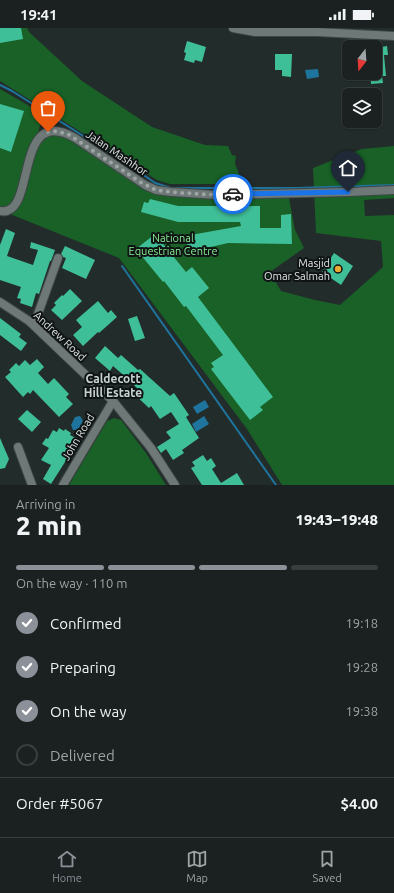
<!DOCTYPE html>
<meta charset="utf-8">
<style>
:root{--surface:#1a2120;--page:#272e2d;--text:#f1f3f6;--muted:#9fa3a5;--line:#383e3e;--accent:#8c9099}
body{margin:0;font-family:Ubuntu,sans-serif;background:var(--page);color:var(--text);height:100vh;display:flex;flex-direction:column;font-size:15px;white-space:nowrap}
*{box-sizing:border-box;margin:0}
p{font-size:13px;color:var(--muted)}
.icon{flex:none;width:22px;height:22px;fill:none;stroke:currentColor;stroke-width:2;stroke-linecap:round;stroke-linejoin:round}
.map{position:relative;height:457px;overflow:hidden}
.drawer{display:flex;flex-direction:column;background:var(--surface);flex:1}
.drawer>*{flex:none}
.needle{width:26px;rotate:197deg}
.controls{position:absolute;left:342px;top:12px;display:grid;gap:8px}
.controls a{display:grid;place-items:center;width:40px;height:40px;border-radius:6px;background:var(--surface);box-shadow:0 1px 3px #0004,0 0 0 1px var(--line);font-size:20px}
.pin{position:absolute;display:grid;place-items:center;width:34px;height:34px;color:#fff;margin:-41px -17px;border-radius:50% 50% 50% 0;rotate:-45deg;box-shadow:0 0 4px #0007}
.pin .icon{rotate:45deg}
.courier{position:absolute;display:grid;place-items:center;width:40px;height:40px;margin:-20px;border:3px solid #1a73e8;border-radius:50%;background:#fff;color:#222;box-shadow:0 1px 5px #0007}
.head em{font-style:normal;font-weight:800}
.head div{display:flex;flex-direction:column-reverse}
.head{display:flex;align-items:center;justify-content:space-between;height:68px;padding:0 16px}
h1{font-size:26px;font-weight:800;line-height:30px}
.bar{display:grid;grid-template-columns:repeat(4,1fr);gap:6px 4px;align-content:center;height:48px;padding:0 16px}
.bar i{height:5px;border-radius:3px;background:var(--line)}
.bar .active{background:var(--accent)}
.bar p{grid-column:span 4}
.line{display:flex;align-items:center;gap:10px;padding:0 16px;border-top:1px solid var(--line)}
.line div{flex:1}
ol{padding:0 16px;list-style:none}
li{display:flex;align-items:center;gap:12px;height:44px}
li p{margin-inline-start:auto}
li .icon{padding:4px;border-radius:50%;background:var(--accent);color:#fff;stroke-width:4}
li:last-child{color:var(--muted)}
li i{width:22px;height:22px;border:2px solid var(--line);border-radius:50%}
.status{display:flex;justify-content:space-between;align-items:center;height:28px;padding:0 20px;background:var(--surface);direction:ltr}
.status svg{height:11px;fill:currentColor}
.menu{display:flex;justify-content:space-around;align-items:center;height:56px;border-top:1px solid var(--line);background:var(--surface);font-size:11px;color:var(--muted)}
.menu a{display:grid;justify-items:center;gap:2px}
.menu .active{color:var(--accent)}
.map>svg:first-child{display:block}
.green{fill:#196127}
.water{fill:#1f749d}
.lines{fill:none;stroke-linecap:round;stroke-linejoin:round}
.stream{stroke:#1f749d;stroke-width:2}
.building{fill:#3fbf98}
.minor-casing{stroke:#3e4646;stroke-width:10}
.minor{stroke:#6d7877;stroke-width:8}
.done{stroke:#9ea5a4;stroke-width:4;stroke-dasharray:0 7.2}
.route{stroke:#1a73e8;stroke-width:5}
.poi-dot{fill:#e7ac36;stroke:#0f1313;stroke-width:1.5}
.labels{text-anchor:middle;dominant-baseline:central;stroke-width:4;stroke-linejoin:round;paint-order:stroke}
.street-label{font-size:11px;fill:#e0e6e5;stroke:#0f1313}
.park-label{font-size:11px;fill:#87ec92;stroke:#0f1313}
.poi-label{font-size:11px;fill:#e0e6e5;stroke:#0f1313;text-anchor:end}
.neighbourhood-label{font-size:12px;font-weight:bold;fill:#c7d3d2;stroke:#0f1313}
</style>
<div class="status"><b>19:41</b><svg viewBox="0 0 49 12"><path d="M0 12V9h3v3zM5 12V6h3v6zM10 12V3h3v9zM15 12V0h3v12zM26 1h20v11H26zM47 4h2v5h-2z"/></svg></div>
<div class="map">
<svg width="394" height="457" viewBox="0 0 394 457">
<rect width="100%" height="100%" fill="#222c2b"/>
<!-- green -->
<g class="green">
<path d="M0,0H27L29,4L82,53L152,99L205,117L228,118L232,127L236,128L235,136L246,163L216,156H170L157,152L0,53Z"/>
<path d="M0,61L7,65L43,86L36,113L42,108L62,104L157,162L253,166L289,170L295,202L304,220L270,244L281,263L315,272L340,277L383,239L381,213L316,205L313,140L362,121L394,118V170L364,172L365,188L394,187V457H282L247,401L119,230L0,182Z"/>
<path d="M114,390L121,392L146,425L166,457H69L107,393Z"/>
</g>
<!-- water -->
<g class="water">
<path d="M318,41L319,49L307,51L305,42Z"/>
<path d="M205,372L209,379L197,386L193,379Z"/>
<path d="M80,388L83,393L78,402H73L71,397L75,389Z"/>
<path d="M204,388L209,396L196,404L192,396Z"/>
</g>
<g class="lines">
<!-- stream -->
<g class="stream">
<path d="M0,57L12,63L131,138L155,155L171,160H296L394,157"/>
<path d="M122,238L276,457"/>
</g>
</g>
<!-- building -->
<g class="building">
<path d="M0,0H21L23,11L0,15Z"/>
<path d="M187,13L206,19L202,34L195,32L194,35L184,32L186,25L184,24Z"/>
<path d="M387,18L388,27H384L386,48H382L383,55L371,56L370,45H375V20Z"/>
<path d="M275,26H292L291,49L282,48V42H275Z"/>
<path d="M0,76L24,83L11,124L0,120Z"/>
<path d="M150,171L178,178H260V200H281V187L291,186L292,216L228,215L189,224L185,208L241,198L240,194H178L141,184L144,174L148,175Z"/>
<path d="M6,201L15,205L7,228L33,237L38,222L30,220L31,214L55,222L51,233H50L39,266L36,265L32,279L20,275L21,271L17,270L21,259L0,252V217Z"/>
<path d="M155,206L186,244L192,239L209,260L198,269L273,369L260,379L263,382L250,392L211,341L214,339L211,335L223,327L186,278L184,279L164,253L163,254L136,221Z"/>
<path d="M65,218L95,232L86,251L62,240L66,230L63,229L61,226Z"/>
<path d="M334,225L353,238L341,257L322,244Z"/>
<path d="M70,261L82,273L62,292L51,282L56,277L54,275L62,267L63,268Z"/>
<path d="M98,273L108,285L111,282L117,289L99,305L98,304L83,318L73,307L82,299L76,292Z"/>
<path d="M137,288L145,310L135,313L128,291Z"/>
<path d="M0,290L21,306L19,309L27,315L21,323L0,307Z"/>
<path d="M105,318L118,330L121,327L138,342L140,341L170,368L174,365L189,387L186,389L199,410L182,422L184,425L173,432L166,421L161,425L157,419L171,410L166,404L179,396L171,384L160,391L151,378L149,380L133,365L138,361L129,352L113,338L110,343L95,330Z"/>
<path d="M37,331L44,339L38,345L48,356L54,350L69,366L66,369L73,376L59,389L33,362L30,366L28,364L23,369L5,349L11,344L9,342L16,335L19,338L25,332L30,337Z"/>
<path d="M27,382L41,394L32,404L18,391Z"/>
<path d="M59,400L64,403L65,401L71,405L70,407L79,412L51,456L43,451L51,437L41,432L49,420L42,416L46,410L48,411L53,402L57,404Z"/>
<path d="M0,410L9,431L5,440L0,441Z"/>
<path d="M203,427L207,433L211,430L216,438L212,441L221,455L237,445L244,457H202L191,440L195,438L192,434Z"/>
</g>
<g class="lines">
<defs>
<g id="minor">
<path d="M233,0L255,4H317L394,8"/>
<path d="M0,183C38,191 12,74 75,110L145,157L156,162L171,164L217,167L349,164L394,162"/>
<path d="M0,274L29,293L113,373L151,420L175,457"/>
<path d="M34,297L58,230"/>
<path d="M18,419L32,457"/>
<path d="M63,457L113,373"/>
</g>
</defs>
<!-- minor casing -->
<use href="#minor" class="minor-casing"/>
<!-- minor -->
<use href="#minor" class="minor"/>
</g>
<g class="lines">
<!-- done -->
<path class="done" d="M48,104L54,103L68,106L140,154L156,162L171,164L183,165L218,167L233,166"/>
<!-- route -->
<path class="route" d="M233,166L348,164"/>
</g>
<!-- markers -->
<circle class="poi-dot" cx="338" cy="241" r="4"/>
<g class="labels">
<!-- street labels -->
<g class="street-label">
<text transform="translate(117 125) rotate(34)">Jalan Mashhor</text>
<text transform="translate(60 308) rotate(43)">Andrew Road</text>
<text transform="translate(78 409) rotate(-59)">John Road</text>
</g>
<!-- park labels -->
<g class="park-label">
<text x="173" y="210">National<tspan x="173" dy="13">Equestrian Centre</tspan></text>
</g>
<!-- poi labels -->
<g class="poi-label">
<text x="330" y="235">Masjid<tspan x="330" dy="13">Omar Salmah</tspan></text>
</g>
<!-- neighbourhood labels -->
<g class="neighbourhood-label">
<text x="113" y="350">Caldecott<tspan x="113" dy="14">Hill Estate</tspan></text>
</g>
</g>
</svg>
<div class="controls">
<a><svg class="needle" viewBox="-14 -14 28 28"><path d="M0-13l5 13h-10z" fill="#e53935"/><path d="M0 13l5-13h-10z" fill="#9fa3a5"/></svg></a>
<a><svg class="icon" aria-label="layers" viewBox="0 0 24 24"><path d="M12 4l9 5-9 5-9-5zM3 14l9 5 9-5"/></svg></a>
</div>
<div class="pin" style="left:48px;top:104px;background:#ea580c"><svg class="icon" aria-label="bag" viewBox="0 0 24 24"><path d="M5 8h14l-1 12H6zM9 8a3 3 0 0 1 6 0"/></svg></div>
<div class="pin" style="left:348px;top:164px;background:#1f2937"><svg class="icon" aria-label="home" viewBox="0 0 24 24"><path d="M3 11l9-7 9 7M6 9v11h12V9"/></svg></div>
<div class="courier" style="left:233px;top:166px"><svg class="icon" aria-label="car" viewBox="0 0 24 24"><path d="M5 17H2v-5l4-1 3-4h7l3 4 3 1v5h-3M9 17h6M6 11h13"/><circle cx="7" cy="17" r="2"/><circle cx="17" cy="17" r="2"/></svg></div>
</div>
<section class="drawer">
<div class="head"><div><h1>2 min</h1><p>Arriving in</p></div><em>19:43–19:48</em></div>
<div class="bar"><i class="active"></i><i class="active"></i><i class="active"></i><i></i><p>On the way · 110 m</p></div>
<ol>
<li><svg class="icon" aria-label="check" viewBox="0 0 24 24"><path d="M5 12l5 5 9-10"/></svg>Confirmed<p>19:18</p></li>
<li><svg class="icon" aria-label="check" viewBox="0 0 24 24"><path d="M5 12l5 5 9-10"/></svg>Preparing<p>19:28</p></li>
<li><svg class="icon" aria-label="check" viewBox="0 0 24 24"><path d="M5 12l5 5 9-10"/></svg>On the way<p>19:38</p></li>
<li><i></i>Delivered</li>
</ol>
<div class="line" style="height:52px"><div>Order #5067</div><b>$4.00</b></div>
</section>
<nav class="menu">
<a class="active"><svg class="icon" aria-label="home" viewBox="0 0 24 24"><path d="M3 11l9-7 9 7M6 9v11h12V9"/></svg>Home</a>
<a><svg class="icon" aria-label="map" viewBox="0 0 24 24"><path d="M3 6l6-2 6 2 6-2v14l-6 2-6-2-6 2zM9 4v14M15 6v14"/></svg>Map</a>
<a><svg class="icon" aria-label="saved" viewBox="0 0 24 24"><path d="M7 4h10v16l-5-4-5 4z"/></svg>Saved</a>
</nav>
